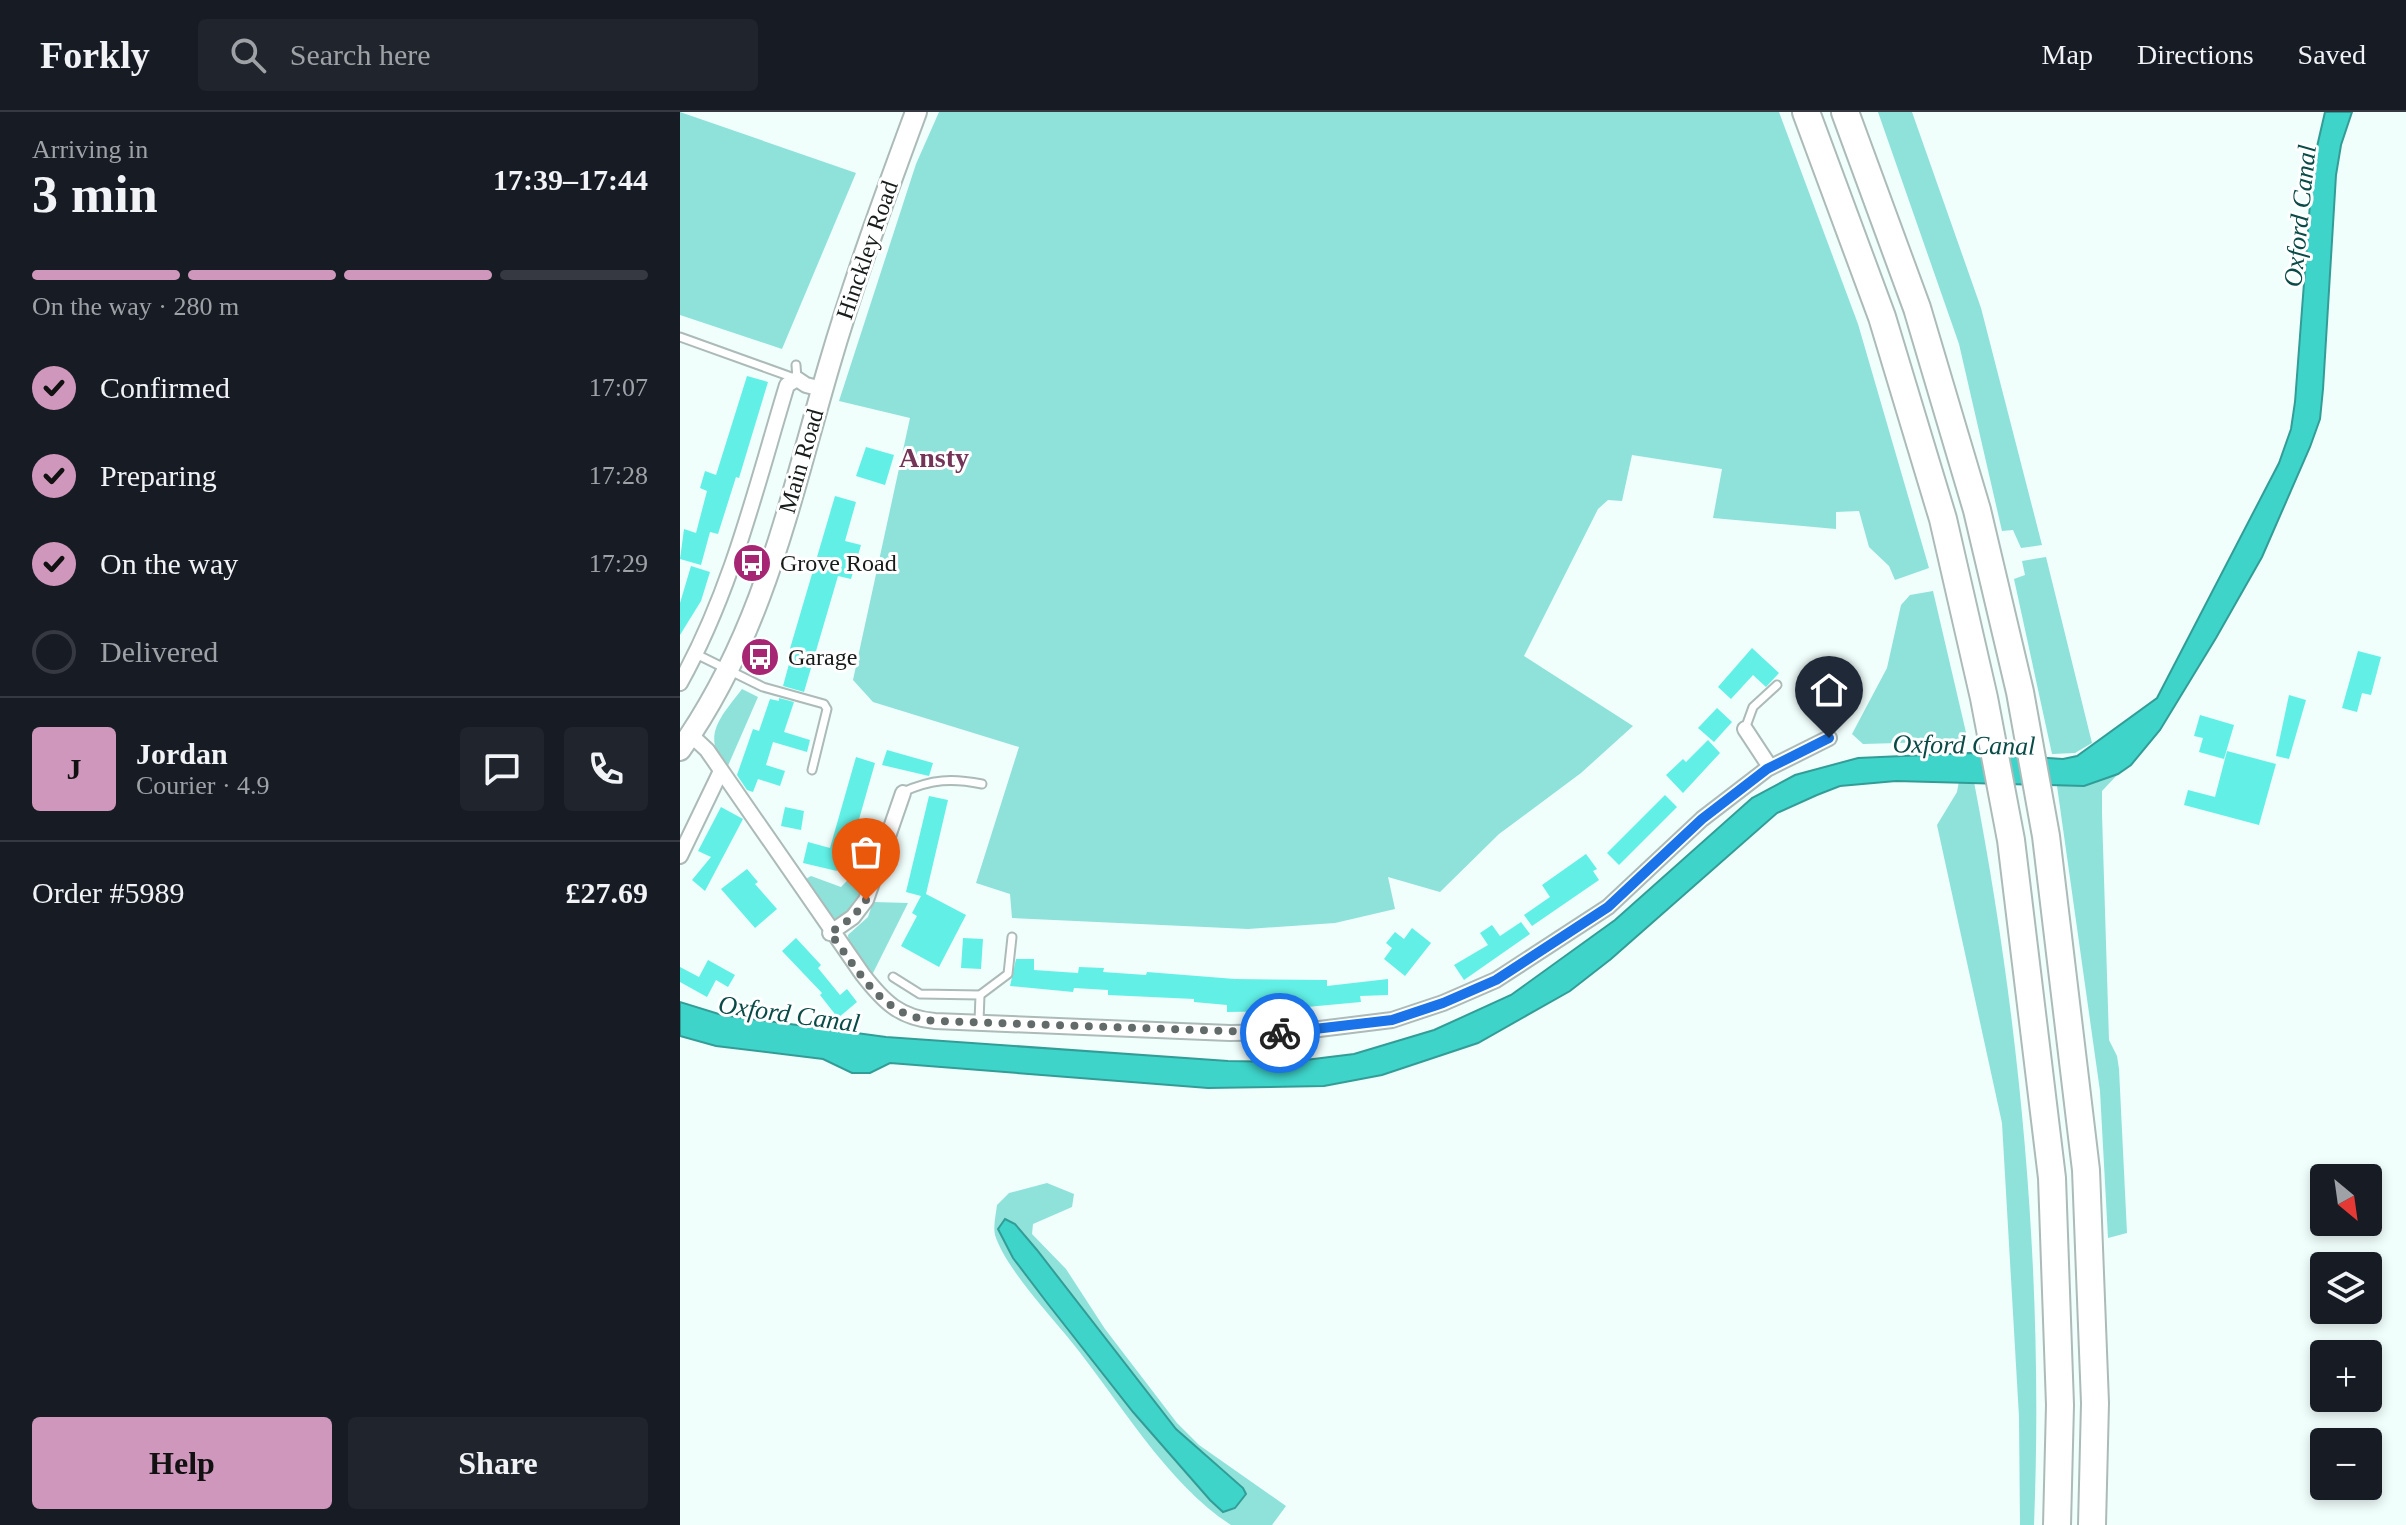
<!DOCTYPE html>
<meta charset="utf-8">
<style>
:root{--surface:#171b24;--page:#20242c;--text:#f1f3f6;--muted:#9ea1a6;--line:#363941;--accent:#d097bc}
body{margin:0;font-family:Georgia,serif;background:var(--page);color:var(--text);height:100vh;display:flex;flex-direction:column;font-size:30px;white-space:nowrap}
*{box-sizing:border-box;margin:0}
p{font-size:26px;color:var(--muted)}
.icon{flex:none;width:44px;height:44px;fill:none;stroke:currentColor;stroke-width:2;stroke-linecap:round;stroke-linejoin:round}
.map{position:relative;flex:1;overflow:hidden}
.panel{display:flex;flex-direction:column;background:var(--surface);width:680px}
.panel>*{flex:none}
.needle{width:52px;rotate:151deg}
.tools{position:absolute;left:1630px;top:1052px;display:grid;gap:16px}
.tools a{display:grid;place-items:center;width:72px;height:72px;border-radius:8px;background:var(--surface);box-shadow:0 4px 12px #0003;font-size:40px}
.pin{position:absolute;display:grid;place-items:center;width:68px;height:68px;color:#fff;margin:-82px -34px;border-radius:50% 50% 50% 0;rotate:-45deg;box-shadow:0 0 8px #0007}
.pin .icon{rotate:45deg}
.courier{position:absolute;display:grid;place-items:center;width:80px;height:80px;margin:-40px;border:6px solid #1a73e8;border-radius:50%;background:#fff;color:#222;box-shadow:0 2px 10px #0007}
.summary em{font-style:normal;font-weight:600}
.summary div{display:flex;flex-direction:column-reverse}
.summary{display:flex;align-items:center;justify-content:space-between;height:136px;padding:0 32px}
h1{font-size:52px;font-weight:600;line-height:60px}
.bar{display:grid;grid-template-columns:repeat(4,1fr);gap:12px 8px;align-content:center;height:96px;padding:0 32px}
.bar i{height:10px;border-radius:6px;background:var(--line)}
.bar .current{background:var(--accent)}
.bar p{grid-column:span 4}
.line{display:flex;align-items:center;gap:20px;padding:0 32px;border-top:2px solid var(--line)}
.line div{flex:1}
.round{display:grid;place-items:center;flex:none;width:84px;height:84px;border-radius:8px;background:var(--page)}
ol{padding:0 32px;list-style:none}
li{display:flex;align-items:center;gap:24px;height:88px}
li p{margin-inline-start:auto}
li .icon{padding:8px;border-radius:50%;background:var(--accent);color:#111;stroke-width:4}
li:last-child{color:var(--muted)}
li i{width:44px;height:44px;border:4px solid var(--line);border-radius:50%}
.button{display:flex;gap:16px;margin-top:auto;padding:16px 32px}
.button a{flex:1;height:92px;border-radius:8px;background:var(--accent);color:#111;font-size:32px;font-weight:600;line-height:92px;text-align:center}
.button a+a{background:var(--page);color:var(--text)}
header{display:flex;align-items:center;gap:48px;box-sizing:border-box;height:112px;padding:0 40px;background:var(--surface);border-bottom:2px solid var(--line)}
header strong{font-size:38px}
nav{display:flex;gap:44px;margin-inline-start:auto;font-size:28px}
.search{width:560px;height:72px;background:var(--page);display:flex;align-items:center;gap:20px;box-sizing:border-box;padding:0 28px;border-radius:8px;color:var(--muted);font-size:30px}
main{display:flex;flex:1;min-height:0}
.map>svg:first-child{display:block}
.green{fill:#8ee2da}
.water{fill:#3ed4ca;stroke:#329d96;stroke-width:2}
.building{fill:#62f0e6}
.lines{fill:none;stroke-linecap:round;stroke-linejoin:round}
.service-casing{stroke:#acbab8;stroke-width:11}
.minor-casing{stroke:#acbab8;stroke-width:18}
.secondary-casing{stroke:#acbab8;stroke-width:24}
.motorway-casing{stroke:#acbab8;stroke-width:30}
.service{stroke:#fff;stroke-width:7}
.minor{stroke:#fff;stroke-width:14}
.secondary{stroke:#fff;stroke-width:20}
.motorway{stroke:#fff;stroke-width:26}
.done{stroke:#636b6a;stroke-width:8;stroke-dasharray:0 14.4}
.route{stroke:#1a73e8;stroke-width:10}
.labels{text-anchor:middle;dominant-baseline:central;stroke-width:6;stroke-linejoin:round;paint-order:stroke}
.street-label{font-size:24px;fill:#171c1b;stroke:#fff}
.poi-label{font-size:24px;fill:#171c1b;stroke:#fff;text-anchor:start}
.water-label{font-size:26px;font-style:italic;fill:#094b47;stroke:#fff}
.quarter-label{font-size:28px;font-weight:bold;fill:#743457;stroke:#fff}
</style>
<header>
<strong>Forkly</strong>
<div class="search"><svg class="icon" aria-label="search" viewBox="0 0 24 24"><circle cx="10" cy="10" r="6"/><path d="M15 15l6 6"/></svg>Search here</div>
<nav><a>Map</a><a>Directions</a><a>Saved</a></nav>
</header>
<main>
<section class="panel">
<div class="summary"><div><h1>3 min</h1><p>Arriving in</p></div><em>17:39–17:44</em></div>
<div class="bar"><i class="current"></i><i class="current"></i><i class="current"></i><i></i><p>On the way · 280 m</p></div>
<ol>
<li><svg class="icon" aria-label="check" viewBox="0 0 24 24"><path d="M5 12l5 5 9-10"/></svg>Confirmed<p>17:07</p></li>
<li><svg class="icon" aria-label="check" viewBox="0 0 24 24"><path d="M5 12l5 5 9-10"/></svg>Preparing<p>17:28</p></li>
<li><svg class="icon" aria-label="check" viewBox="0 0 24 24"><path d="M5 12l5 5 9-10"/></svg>On the way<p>17:29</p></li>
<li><i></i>Delivered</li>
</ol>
<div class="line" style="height:144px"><b class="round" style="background:var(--accent);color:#111">J</b><div><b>Jordan</b><p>Courier · 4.9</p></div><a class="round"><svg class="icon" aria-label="chat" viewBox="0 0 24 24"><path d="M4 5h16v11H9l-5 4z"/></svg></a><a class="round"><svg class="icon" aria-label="phone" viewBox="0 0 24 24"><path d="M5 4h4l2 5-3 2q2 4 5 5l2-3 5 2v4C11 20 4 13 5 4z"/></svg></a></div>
<div class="line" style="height:104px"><div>Order #5989</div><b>£27.69</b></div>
<div class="button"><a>Help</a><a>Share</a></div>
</section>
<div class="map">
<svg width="1726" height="1413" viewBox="0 0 1726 1413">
<rect width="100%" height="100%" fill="#f0fefc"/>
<!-- green -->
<g class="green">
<path d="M0,0L176,61L102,237L0,203Z"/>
<path d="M259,0H1099L1178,212L1249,456L1215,468L1209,454L1189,435L1179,399L1156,400V417L1033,406L1042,357L952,343L942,389L928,388L918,397L844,544L953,614L901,661L819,722L760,780L708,765L715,797L655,811L568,817L332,806L330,782L296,771L339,635L193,590L173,568L230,306L159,289L236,52Z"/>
<path d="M1198,0H1232L1301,196L1362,433L1341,436L1333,418L1322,419L1279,232Z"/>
<path d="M1366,445L1412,631L1395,641L1372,642L1334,467L1345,463L1342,449Z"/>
<path d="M1253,479L1288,629L1183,632L1172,622L1207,556L1221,493L1230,483Z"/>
<path d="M62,577L78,585L47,656C20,624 41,605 62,577Z"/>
<path d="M1438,662L1422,679V702L1429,928L1437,944L1439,957L1447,1121L1428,1126L1420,979L1377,674H1404Z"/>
<path d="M1279,669L1294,670C1341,914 1364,1165 1354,1413H1340L1339,1305L1322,1011L1257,713L1277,680Z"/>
<path d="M189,746L193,750L183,788L156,813L124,768L131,764L161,775Z"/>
<path d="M193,790L228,791L192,863L169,834L168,823L188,805Z"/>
<path d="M367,1071L394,1082L392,1095L353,1112L352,1122L386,1157L425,1217L497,1311L519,1333L606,1394L592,1413H551C486,1371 439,1288 390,1228C369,1202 325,1155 315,1123C313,1114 316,1102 317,1093L329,1081Z"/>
</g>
<!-- water -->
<g class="water">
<path d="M1645,0H1672L1661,33L1656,63L1643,277L1640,307L1630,335L1582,445L1536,526L1480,618L1451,653L1438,662L1404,674L1216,669L1160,674L1137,683L1097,701L931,847L890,879L798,931L702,963L644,974L528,976L210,951L190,961H172L143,947L36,934L0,924V890L42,903L206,925L548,949L609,950L674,942L754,918L831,883L935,808L1072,686L1115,663L1178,646L1290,641L1383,647L1397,644L1477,586L1599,351L1611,317L1615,290L1633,52Z"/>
<path d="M325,1107L335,1112L357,1138L496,1317L563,1376L566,1382L555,1396L543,1400L530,1388L453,1300L368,1192L333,1146L318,1117Z"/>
</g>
<!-- building -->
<g class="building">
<path d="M67,264L88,270L59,366L56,365L38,422L30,420L21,453L0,447L4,417L16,421L27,379L20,376L25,359L36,363Z"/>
<path d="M186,335L214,343L205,373L176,364Z"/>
<path d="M155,384L176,390L165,429L181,433L171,467L158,464L124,580L103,574L112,541L109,540Z"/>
<path d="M11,454L30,460L21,489L0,523V491Z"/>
<path d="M1072,536L1099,561L1086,575L1073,563L1051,587L1038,575Z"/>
<path d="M1678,539L1701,545L1691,583L1682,581L1677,600L1662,596Z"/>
<path d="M1146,561L1171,571L1162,593L1137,582Z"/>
<path d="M1609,583L1626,588L1609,647L1596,644Z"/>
<path d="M99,586L114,590L104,620L130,628L127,640L93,630L86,653L105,659L100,674L78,667L73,680L67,678L57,663L73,617L79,619L90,587L99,589Z"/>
<path d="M1037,596L1052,610L1034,630L1018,616Z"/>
<path d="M1520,603L1554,613L1544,647L1519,640L1523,626L1514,624Z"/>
<path d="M1028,628L1040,641L1003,681L986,663L1003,647L1006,650Z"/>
<path d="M207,638L253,651L249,664L202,653Z"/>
<path d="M1547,639L1596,652L1579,713L1504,693L1508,678L1535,685Z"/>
<path d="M176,645L195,651L172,732L165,730L157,759L123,751L128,730L150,736Z"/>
<path d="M985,683L997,695L939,753L927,741Z"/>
<path d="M249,684L268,688L246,782L286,803L259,855L221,834L237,804L232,801L241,784L226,780Z"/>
<path d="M41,695L63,707L25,779L12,768L31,745L18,739Z"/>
<path d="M105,695L124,699L121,718L101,714Z"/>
<path d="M906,742L917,757L913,759L919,768L852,814L844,803L870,785L862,773Z"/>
<path d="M67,757L78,770L75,772L97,797L75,816L41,777Z"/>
<path d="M841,810L850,822L784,868L774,853L808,833L800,821L812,813L820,824Z"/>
<path d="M732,816L751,831L725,864L704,847L712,836L706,831L715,820L724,827Z"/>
<path d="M116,826L141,853L138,856L160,883L167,877L177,890L158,906L140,883L142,881L102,839Z"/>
<path d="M283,826L303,827L301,857L281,856Z"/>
<path d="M336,847H354V858L398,861L399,855L424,856L423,860L466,863L467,860L555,867L647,868V874L708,867V883L680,884L681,890L616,896V899L547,900V893L514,890V887L428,883V878L394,876L393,880L330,874Z"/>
<path d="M28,848L55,863L48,875L36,868L27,885L0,870V855L19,865Z"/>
</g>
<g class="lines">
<defs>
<g id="service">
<path d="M0,225L117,267L116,253"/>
<path d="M16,542L83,575L144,592L147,597L132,658"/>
<path d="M1065,617L1073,595L1097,573"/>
<path d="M223,680C252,667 272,666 302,672"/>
<path d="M213,865L240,882L300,883L299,910"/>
<path d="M300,883L328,862L332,825"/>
</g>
<g id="minor">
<path d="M0,571C52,478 76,375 107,273L117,267L126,273L142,277"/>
<path d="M1065,617L1090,655"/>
<path d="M11,623L27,638L183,863C204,890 220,906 255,909L550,921L615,920L712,908L763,891L816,868L928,795L1022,707L1087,657L1149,626"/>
<path d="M0,744L40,661"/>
<path d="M150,821L173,805L186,788L223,681"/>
</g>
<path id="secondary" d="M0,638C84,519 109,390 149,254C174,168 205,84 236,0"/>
<g id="motorway">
<path d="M1126,0L1202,205L1263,407L1304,586L1331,728L1372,1066L1380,1293L1377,1413"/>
<path d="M1165,0L1237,196L1297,398L1340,580L1366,724L1406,1058L1415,1291L1412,1413"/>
</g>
</defs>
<!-- service casing -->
<use href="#service" class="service-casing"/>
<!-- minor casing -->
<use href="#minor" class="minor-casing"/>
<!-- secondary casing -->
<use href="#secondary" class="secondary-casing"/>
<!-- motorway casing -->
<use href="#motorway" class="motorway-casing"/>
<!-- service -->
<use href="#service" class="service"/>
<!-- minor -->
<use href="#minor" class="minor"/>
<!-- secondary -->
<use href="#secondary" class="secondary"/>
<!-- motorway -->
<use href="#motorway" class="motorway"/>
</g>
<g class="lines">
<!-- done -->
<path class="done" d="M186,788L173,805L150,821C181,861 200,904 255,909L600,921"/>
<!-- route -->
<path class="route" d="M600,921L712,908L763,891L816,868L928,795L1022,707L1087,657L1149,626"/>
</g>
<!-- icons -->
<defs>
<symbol id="bus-disc" viewBox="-11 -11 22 22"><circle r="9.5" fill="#a72674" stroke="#fff"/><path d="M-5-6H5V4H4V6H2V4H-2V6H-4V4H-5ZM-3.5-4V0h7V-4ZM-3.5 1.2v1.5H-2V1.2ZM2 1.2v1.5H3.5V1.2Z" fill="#fff"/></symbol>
</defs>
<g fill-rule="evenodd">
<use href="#bus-disc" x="50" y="429" width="44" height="44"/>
<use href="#bus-disc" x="58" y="523" width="44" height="44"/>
</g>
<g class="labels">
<!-- street labels -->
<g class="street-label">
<text transform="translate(187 138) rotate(-71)">Hinckley Road</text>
<text transform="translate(121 349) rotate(-74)">Main Road</text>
</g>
<!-- poi labels -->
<g class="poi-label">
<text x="100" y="451">Grove Road</text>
<text x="108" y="545">Garage</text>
</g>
<!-- water labels -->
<g class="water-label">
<text transform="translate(1620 104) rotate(-84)">Oxford Canal</text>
<text transform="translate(1284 633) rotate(1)">Oxford Canal</text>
<text transform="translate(109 902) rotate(8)">Oxford Canal</text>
</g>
<!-- quarter labels -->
<g class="quarter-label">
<text x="254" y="345">Ansty</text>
</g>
</g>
</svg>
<div class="tools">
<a><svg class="needle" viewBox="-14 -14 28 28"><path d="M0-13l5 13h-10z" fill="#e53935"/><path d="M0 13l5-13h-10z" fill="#9ea1a6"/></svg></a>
<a><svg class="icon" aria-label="layers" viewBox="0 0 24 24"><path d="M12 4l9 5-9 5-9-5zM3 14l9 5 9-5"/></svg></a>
<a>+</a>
<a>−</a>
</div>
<div class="pin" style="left:186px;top:788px;background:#ea580c"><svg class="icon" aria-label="bag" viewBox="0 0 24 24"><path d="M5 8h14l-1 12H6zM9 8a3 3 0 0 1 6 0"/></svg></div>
<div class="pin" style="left:1149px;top:626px;background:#1f2937"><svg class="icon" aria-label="home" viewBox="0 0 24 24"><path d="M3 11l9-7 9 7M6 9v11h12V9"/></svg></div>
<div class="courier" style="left:600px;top:921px"><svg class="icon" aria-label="bike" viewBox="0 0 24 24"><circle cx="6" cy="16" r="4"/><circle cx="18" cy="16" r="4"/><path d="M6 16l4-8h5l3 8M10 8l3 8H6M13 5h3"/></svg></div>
</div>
</main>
